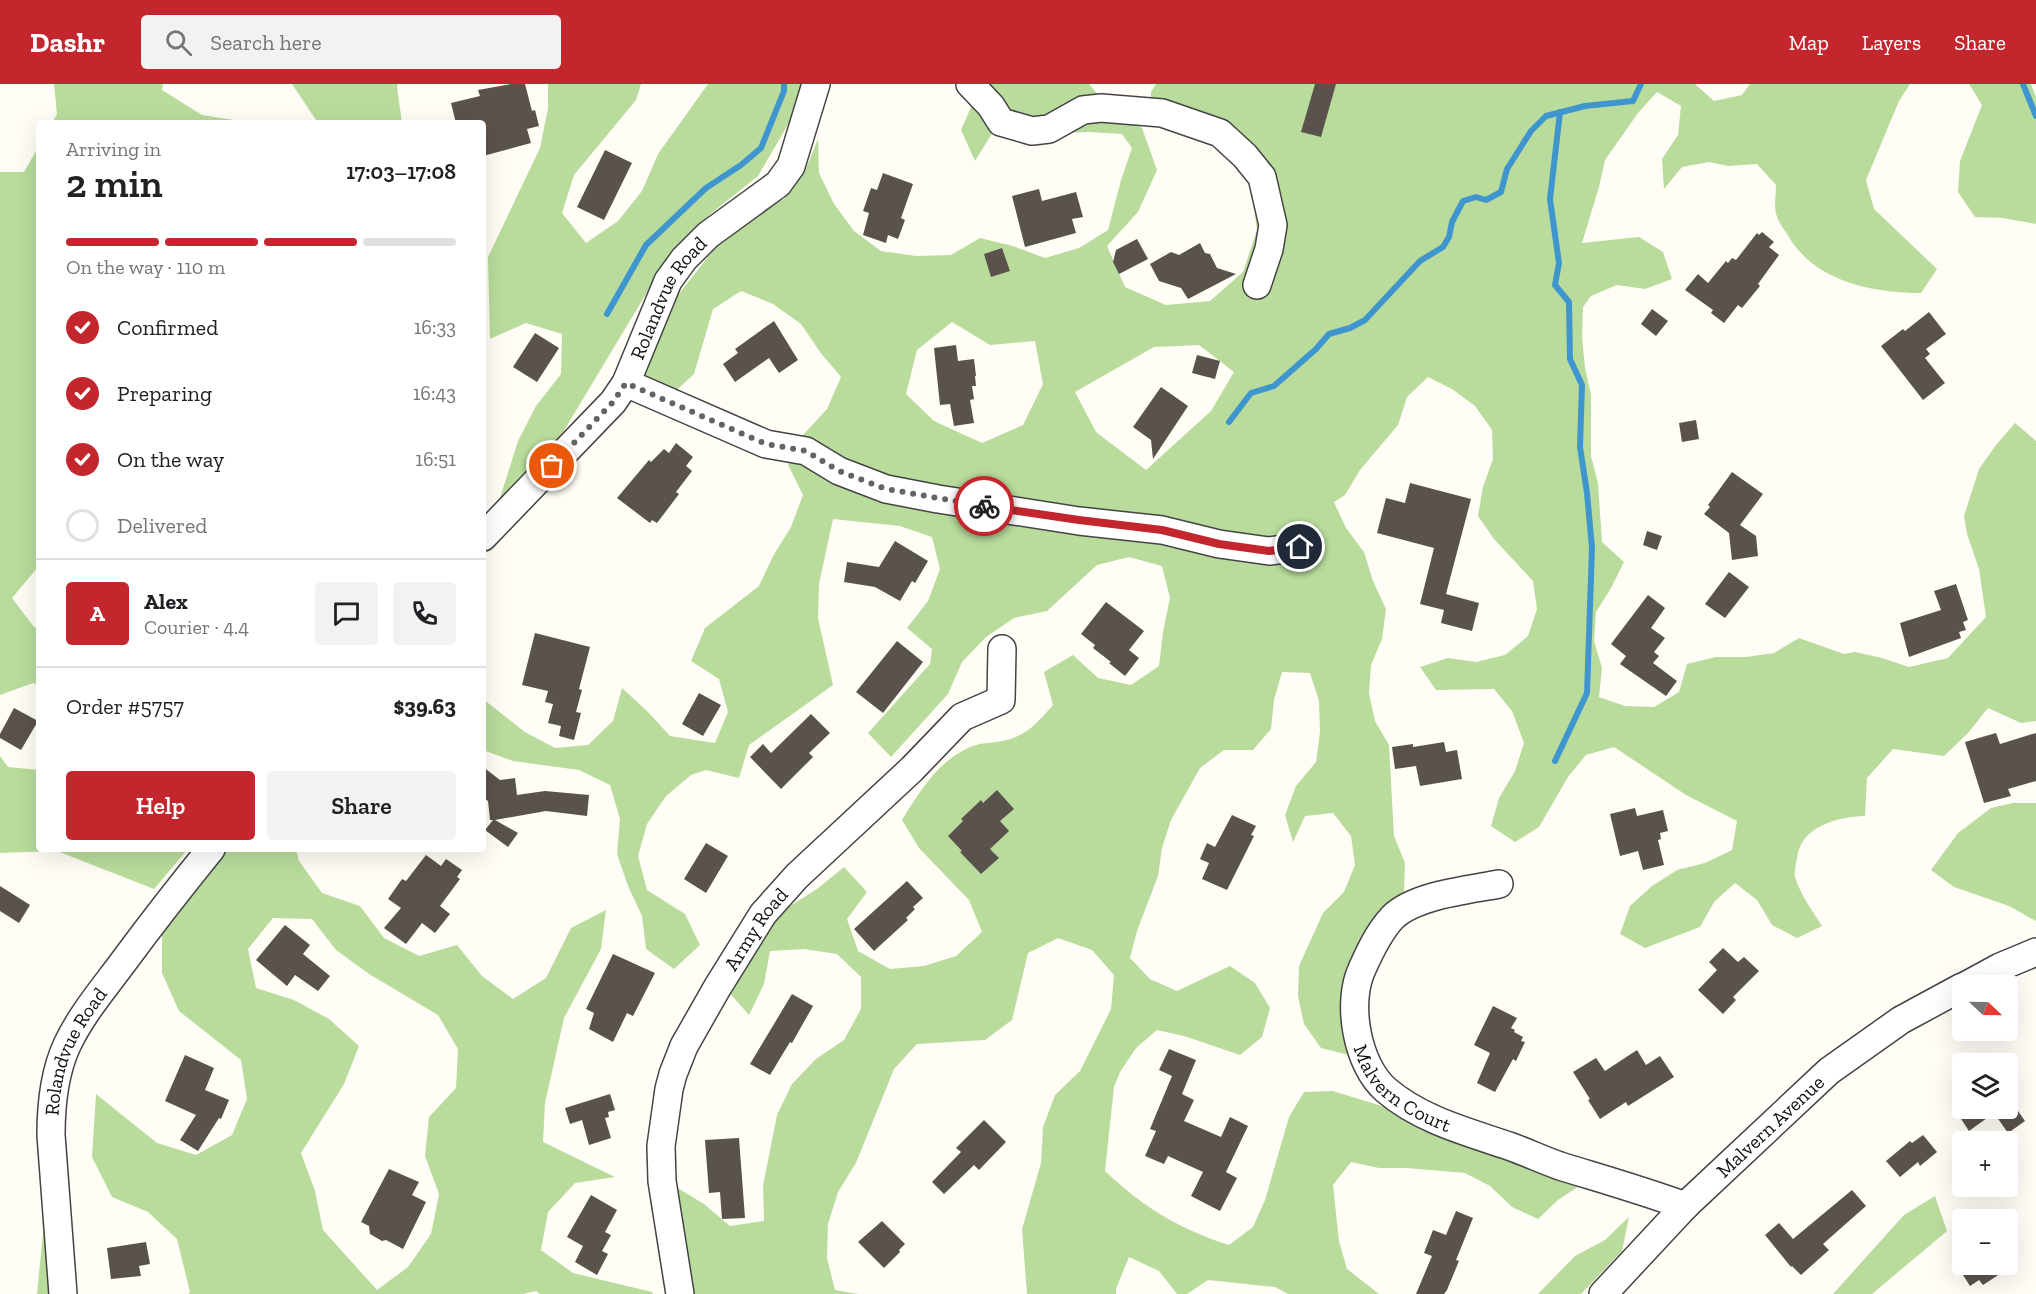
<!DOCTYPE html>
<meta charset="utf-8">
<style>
:root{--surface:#fff;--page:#f2f2f2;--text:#202124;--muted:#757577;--line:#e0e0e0;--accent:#c4262e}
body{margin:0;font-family:"Zilla Slab",serif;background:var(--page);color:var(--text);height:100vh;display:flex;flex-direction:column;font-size:22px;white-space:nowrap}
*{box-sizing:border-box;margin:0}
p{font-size:20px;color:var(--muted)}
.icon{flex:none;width:33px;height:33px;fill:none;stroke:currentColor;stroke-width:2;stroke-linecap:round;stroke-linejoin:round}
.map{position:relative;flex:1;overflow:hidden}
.drawer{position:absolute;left:36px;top:36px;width:450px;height:732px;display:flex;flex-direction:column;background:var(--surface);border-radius:6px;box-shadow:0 6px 24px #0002}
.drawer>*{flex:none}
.needle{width:39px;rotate:112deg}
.controls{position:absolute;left:1952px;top:891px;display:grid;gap:12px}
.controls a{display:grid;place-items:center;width:66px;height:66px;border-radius:6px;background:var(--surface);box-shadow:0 6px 24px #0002;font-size:30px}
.pin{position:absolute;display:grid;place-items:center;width:51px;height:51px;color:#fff;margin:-26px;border:3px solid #fff;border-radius:50%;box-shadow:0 2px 6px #0007}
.courier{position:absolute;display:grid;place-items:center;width:60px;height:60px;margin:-30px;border:4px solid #c4262e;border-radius:50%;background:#fff;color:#222;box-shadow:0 2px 8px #0007}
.headline em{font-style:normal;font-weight:600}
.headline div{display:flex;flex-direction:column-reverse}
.headline{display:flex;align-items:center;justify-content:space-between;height:102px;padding:0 30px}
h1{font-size:39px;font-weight:600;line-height:45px}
.bar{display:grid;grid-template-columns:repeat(4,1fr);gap:9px 6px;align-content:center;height:72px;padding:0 30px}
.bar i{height:8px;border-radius:4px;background:var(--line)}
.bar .current{background:var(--accent)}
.bar p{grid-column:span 4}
.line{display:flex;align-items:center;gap:15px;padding:0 30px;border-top:2px solid var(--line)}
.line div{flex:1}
.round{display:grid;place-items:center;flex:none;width:63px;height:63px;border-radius:6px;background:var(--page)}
ol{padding:0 30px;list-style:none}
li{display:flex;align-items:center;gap:18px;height:66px}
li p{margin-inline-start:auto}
li .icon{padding:6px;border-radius:50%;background:var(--accent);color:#fff;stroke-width:4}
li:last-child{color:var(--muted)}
li i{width:33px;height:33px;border:3px solid var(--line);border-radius:50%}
.primary-button{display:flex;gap:12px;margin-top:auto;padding:12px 30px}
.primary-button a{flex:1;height:69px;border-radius:6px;background:var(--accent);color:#fff;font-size:24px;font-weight:600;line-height:69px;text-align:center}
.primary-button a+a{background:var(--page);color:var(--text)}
header{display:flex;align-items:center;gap:36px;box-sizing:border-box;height:84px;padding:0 30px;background:var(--accent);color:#fff}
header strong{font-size:28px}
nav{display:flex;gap:33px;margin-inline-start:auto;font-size:21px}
.search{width:420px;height:54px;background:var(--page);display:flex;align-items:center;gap:15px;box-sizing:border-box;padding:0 21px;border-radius:6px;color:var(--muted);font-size:22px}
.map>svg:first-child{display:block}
.forest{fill:#b9dc9c;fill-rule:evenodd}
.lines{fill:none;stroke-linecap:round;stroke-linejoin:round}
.stream{stroke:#3f96cf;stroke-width:6}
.building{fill:#5a524d}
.minor-casing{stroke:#444;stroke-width:30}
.minor{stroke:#fff;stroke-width:27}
.done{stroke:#646461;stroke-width:6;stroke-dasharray:0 10.8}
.route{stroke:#c4262e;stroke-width:8}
.labels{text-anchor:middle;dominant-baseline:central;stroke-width:6;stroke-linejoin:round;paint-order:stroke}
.street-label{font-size:20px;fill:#111;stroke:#fff}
</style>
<header>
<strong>Dashr</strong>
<div class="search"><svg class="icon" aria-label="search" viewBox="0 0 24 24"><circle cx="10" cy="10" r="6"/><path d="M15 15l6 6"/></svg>Search here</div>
<nav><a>Map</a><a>Layers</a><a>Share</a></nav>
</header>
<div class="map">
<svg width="2036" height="1210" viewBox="0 0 2036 1210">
<rect width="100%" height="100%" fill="#fffdf5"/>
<!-- forest -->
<g class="forest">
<path d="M54,0H163L162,6L202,31L253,39H52L57,30Z"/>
<path d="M292,0H398L397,3L402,39H318Z"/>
<path d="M548,0H641L636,16L574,91L562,129L586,159L618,137L642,107L658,70L708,0H801L790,37L758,92L709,131L658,190L547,375L494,433L518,357L536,322L561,290L562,250L526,239L490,255L488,173L540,64L548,24Z"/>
<path d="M968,0H1089L1104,18L1142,44L1157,86L1138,128L1107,162L1125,203L1166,221L1210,217L1243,188L1257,146L1251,102L1235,60L1151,37V8L1156,0H1695L1714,17L1742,11L1750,0H1910L1899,17L1866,96L1874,125L1937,185L1921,209C1871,209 1813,197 1787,150C1783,144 1777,136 1776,129C1774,121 1776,110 1776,101L1757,80L1728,82L1709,78L1682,83L1664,105L1662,75L1678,51L1681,22L1657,8L1638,29L1605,76L1599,103L1582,159L1639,153L1663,168L1672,195L1645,205L1617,201L1591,212L1583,223L1582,253L1585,284L1591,311V372L1598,399L1602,458L1624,478L1611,504L1596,528L1594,557L1602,584L1599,613L1625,622L1654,623L1679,608L1687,580L1716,573H1746L1774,569L1799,554L1844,570L1855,568L1882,574L1909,583L1948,574L1986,533L1979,485L1967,450L1964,432L1979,385L1996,361L2015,339L2036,357V637L2021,639L1988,624L1968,649L1944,672L1893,665L1867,694L1865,732C1837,733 1801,742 1797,774C1796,780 1794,787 1795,793C1800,810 1812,826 1822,842L1797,854L1772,841L1757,816L1735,799L1714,818L1700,843L1645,864L1620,850L1630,822L1652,802L1677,786L1705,779L1732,766L1737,737L1686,711L1614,663L1586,671L1568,693L1539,743L1515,758L1491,742L1499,714L1515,687L1524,659L1512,627L1494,605L1436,606L1420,583L1448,574L1476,578L1505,571L1528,552L1537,525L1533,497L1494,455L1478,432L1483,403L1493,375L1492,346L1475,322L1452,305L1428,293L1407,313L1398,341L1360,386L1345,411L1334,418L1346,444L1364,468L1373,497L1386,525L1382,555L1371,581L1369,609L1375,637L1389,661L1394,752L1405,779L1404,808L1388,831L1346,943L1349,971L1321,964L1304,940L1298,912L1299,882L1323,829L1344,808L1355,781L1351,752L1333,729L1305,732L1293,758L1285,731L1296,702L1316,678L1320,648L1319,617L1310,589L1282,588L1274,616L1271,645L1253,666H1224L1200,684L1171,736L1162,764L1158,792L1137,847L1130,874L1150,895L1177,907L1230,882L1255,899L1270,924L1262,953L1240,971L1184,952L1157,946L1136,964L1120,988L1114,1003L1105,1087C1143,1123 1179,1145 1229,1161L1253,1143L1265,1116L1289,1033L1304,1008L1333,1007L1388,1024L1582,1100L1558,1116L1538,1135L1512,1123L1490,1102L1465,1089L1407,1084H1379L1351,1078L1333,1101L1339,1157L1347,1185L1379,1210H1288L1275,1203L1208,1196L1187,1210H1177L1159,1187L1129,1173L1116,1205V1210H1027L1022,1145L1041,1079L1043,1043L1055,1011L1080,987L1111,925L1114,891L1092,866L1058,854L1028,869L1012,936L985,956L917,960L894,985L856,1079L838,1108L828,1140L827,1174L835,1206L858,1210H688L676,1103L704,1120L730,1142L764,1137L763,1102L777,1031L792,1000L816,975L844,956L861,925V893L837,870L804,865L770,867L764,900L749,931L727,906L761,846L787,824L817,805L844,783L867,808L847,835L858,867L890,885L924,882L956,872L982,848L969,816L919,764L902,736C921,706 936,679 970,663C979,659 992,659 1002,657C1027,652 1037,639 1053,621L1044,588L1073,571L1098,594L1131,601L1159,582L1163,548L1170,514L1162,482L1129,473L1097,481L1047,527L1014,534L986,553L962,578L948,610L891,673L868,649L930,580L932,565L907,544L928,517L940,485L932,453L900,442L833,435L819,500L818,534L833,601L749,661L739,694L706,686L691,691L666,712L647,740L638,772L647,806L685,830L700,861L674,885L646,865L642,832L628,802L617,770L620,735L610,701L579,686L513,677L483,666V615L525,648L555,664L588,661L613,637L622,604L647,627L670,652L715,659L728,628L719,595L691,577L705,544L759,502L773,472L791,443L803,411L788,381L803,351L827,325L841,293L820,268L801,240L773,220L741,207L713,225L694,290L669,313L643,290L667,225L726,150L754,130L784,115L805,87L818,55L819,89L834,120L854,147L881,167L916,172L951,171L980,154L1013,162L1045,174L1079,164L1108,146L1121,96L1132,64L1122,50L1089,48L1055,49L1024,35L993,48L975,77L961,46L975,14ZM952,238L990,261L1035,257L1043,300L1023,341L982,359L934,337L906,310L917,266ZM1199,261L1234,288L1211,327L1146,386L1096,348L1075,308L1154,263Z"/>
<path d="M1969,0H2031L2036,13V140L2003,134L1975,133L1958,108L1960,77L1982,21Z"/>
<path d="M39,62V482L12,514L34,543L39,545V602L33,599L0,611V88H24Z"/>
<path d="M0,672L8,683L39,686V765H188L154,805L57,767L0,769Z"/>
<path d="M2013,719H2036V837L2009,822L1954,803L1931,786L1958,749L1991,724Z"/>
<path d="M219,765H296L299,777L322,809L360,822L384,854L419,872L457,861L482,892L513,915L546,894L571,844L606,826L601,865L564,934L545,1019L543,1058L615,1093L575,1099L548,1128L541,1166L573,1189L652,1208L653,1210H540L536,1207L523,1210H188L190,1208L177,1155L148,1128L112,1113L92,1073L96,1010L157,1059L196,1071L232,1051L247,1015L241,976L179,927L162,889V850L205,781ZM273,834L312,835L336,866L369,890L438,931L458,965L456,1004L429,1033L425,1072L439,1110L431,1150L408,1183L377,1206L323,1146L315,1107L301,1069L344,1000L359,962L329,935L294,916L256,904L248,865Z"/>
<path d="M1935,1112L1947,1147L1872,1210H1833L1904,1131Z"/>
<path d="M1629,1133L1622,1167L1581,1210H1538L1575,1172L1605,1156Z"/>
<path d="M44,1139L51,1210H37Z"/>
</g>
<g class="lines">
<!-- stream -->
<g class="stream">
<path d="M2023,0L2036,32"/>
<path d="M607,230L646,161L706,104L741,81L761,64L784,7V0"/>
<path d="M1229,338L1251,309L1274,302L1316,265L1329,250L1350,244L1365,236L1420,177L1443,163L1449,153L1452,138L1463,117L1476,113L1486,116L1501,108L1507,85L1531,47L1546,32L1585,22L1633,17L1641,0"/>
<path d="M1555,677L1587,609L1592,464L1587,409L1580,363L1582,301L1570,275L1569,218L1555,201L1559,179L1550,115L1560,28"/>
</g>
</g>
<!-- building -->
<g class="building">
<path d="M511,0H525L532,27L535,26L539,42L527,45L531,59L483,72V39H456L451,19L480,12L478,6Z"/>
<path d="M1315,0H1336L1321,53L1301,48Z"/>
<path d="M605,66L632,79L604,136L577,123Z"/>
<path d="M883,89L913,100L901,134L905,136L898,155L888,151L886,159L863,151L869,129L863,127L871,104L877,106Z"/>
<path d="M1039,105L1042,117L1076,108L1083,133L1072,135L1076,149L1025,163L1012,112Z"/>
<path d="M1762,148L1774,158L1769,163L1779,171L1758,200L1760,202L1742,224L1738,221L1724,239L1711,229L1713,226L1685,206L1698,190L1708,199L1726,177L1728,179L1732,174L1736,176L1757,149L1759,151Z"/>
<path d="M1137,155L1148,175L1119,190L1113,178L1116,166Z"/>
<path d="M1200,159L1205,169L1210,170L1217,184L1236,190L1188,215L1181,204L1159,197L1150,180L1171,168L1179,171Z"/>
<path d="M1002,164L1010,187L991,193L984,170Z"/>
<path d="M1652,225L1668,237L1656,252L1641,240Z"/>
<path d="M1929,228L1946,250L1926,265L1930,270L1925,274L1945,299L1923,316L1881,262L1903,245L1905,247Z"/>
<path d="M774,237L798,276L779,289L769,274L735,298L723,280L738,269L735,265Z"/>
<path d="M535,249L559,264L537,298L513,283Z"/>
<path d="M956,261L958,277L974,275L976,292H975L976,302H972L974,315L970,316L974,339L954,342L950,320L940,321L934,264Z"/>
<path d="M1197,271L1220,277L1215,295L1192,289Z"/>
<path d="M1161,303L1188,322L1153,375L1151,356L1133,343Z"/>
<path d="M1696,336L1699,355L1682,358L1679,339Z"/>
<path d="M676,359L693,373L686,382L692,387L676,408L679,410L657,439L652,436L650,439L617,414L649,376L651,378L664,365L669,369Z"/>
<path d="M1732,388L1763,410L1740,441L1756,452L1758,472L1732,476L1729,449L1704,430L1710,423L1708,421Z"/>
<path d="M1410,399L1471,415L1446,510L1479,519L1472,547L1441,539L1444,526L1420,520L1434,464L1377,449L1386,414L1405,419Z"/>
<path d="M1647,447L1662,452L1657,466L1643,461Z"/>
<path d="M895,457L928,477L915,499L912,497L900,517L875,503L844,498L847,478L879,483Z"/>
<path d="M1729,488L1749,503L1725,534L1705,520Z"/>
<path d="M1956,500L1968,536L1963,538L1966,546L1959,548L1961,554L1909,573L1900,539L1941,526L1934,507Z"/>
<path d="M1648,511L1665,524L1651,544L1665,554L1654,568L1659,572L1653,579L1677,597L1666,612L1620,580L1626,572L1611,560Z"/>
<path d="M1106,518L1144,547L1129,566L1139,574L1125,592L1109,579L1111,578L1093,564L1095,561L1081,550Z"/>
<path d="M535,549L590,563L579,605L582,606L576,628L581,629L574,656L559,652L561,642L548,639L553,620L545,618L548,607L522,601Z"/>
<path d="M897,557L923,578L883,629L856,608Z"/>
<path d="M699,609L721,621L703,652L682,640Z"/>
<path d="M14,624L38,637L21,666L0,654V650Z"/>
<path d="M811,630L830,649L809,669L813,673L781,705L750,673L763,660L771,669Z"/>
<path d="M1996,649L2000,660L2036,649V697L2008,705L2011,712L1984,719L1965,658Z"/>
<path d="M1444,658L1446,668L1457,666L1462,695L1420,702L1416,682L1395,685L1392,663L1413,660V663Z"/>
<path d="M483,683L500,696L515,694L517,711L545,707L589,711L587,732L546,727L495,736L518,749L508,763L485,746L493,736H490L488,717L483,714Z"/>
<path d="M997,706L1014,725L1000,737L1009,747L990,765L999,774L981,790L960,768L962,767L948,752L963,737L961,735L981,716L983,719Z"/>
<path d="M1635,724L1637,732L1663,726L1668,747L1660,749L1661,755L1658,756L1664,781L1643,786L1638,767L1620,772L1610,730Z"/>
<path d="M1232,731L1256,742L1251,751L1254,752L1227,806L1202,795L1209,779L1200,775L1207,759L1215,763Z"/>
<path d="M706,759L728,772L706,809L684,795Z"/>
<path d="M426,771L441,782L446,775L462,786L457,793L460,795L440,822L450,830L435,849L422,839L406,860L384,844L401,824L388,815L402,795L406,797Z"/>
<path d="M907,797L923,814L913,823L915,825L906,834L908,836L874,867L854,845Z"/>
<path d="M0,802L30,821L19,839L0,827Z"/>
<path d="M285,841L310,861L303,870L330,892L318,907L295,891L287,902L256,876Z"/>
<path d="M1723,864L1738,878L1744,873L1759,887L1733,913L1736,916L1723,930L1698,906L1717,886L1709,878Z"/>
<path d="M613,870L655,889L633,932L627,929L613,958L589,945L594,929L586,925Z"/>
<path d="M792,910L813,922L792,959L790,958L770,991L750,980Z"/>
<path d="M1493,922L1517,934L1511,944L1515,946L1514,948L1523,953L1521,957L1525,958L1516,977L1513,975L1495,1008L1477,999L1490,969L1474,961Z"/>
<path d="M1169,965L1196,976L1182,1010L1194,1016L1184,1037L1221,1053L1230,1033L1248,1042L1226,1088L1237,1094L1220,1127L1191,1112L1203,1088L1168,1072L1164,1080L1145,1072L1156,1047L1150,1045L1172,992L1159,986Z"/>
<path d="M1637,966L1646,981L1660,972L1674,993L1628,1022L1626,1018L1600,1035L1588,1016L1590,1015L1573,988L1596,974L1605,987Z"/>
<path d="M185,971L214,984L205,1006L229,1016L221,1035L219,1034L198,1067L180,1056L196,1031L165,1017Z"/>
<path d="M610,1010L615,1026L608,1028L609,1033L605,1034L611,1054L589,1061L582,1036L570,1040L565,1024Z"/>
<path d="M1954,1024H2016L2025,1037L2008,1049L1994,1029L1969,1047Z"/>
<path d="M984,1036L1006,1058L979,1086L974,1081L944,1110L932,1098L961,1068L956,1064Z"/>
<path d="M1923,1051L1937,1068L1920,1082L1918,1078L1900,1093L1886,1077L1910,1057L1912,1059Z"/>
<path d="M739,1054L745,1134L722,1135L720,1108L709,1109L705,1056Z"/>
<path d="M389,1085L419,1098L412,1111L426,1118L403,1165L386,1156L382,1157L370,1150L369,1142L361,1138Z"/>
<path d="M1852,1106L1866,1122L1823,1160L1829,1166L1801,1191L1792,1182L1791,1183L1765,1151L1779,1139L1793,1155Z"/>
<path d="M591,1111L617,1126L605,1148L611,1151L602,1167L608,1170L597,1191L575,1178L583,1162L567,1153Z"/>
<path d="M1456,1127L1473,1134L1456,1176L1459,1177L1447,1206L1444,1210H1416L1432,1172L1424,1169L1433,1146L1446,1151Z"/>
<path d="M882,1137L905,1160L899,1166L900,1168L884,1184L858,1158Z"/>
<path d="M146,1158L150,1180L139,1182L141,1192L111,1195L107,1164Z"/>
<path d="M1956,1180H2015L1983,1201L1979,1196L1970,1202Z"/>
</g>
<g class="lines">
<defs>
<g id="minor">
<path d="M970,0L991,22L1001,38L1032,47L1049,45L1083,26L1101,24L1162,29L1220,49L1245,72L1262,93L1273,141L1269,165L1257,201"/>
<path d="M626,299L766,360L806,367L839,387L886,405L938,415L1079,437L1162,446L1219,460L1269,467L1300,463"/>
<path id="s1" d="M483,453L613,318L626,299L668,197L684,175L708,151L778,100L791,82L816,0"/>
<path id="s2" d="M1499,800C1469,806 1414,811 1392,834C1379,848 1370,867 1362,885C1346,919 1357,981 1386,1006C1421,1036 1468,1048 1509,1062C1526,1068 1543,1076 1560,1082C1602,1095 1644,1107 1685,1122"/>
<path d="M1965,902L2000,883L2036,868"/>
<path id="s3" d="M63,1210L51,1051C51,1021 54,989 67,961C81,931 104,904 124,877C152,839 181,802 211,765"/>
<path id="s4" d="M680,1210L662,1097L661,1062L669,1005L673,990L684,962L717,904L763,830L797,792L912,685L962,633L1001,616L1002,565"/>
<path id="s5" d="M1603,1210L1685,1122L1829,987L1901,936L1962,903"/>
</g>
</defs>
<!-- minor casing -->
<use href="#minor" class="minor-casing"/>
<!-- minor -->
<use href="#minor" class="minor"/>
</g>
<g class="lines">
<!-- done -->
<path class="done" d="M552,382L613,318L626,299L766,360L806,367L839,387L886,405L984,422"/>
<!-- route -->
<path class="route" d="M984,422L1079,436L1162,446L1219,460L1269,467L1300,463"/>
</g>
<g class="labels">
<!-- street labels -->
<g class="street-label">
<text stroke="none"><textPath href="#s1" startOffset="306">Rolandvue Road</textPath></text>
<text stroke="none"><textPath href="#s4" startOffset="390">Army Road</textPath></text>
<text stroke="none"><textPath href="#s3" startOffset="248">Rolandvue Road</textPath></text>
<text stroke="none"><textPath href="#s2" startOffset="314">Malvern Court</textPath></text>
<text stroke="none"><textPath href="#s5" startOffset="237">Malvern Avenue</textPath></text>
</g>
</g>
</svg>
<div class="controls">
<a><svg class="needle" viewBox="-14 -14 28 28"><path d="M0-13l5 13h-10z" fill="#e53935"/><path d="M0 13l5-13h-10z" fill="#757577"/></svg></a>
<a><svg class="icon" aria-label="layers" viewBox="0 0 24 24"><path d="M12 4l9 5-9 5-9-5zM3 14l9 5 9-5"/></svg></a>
<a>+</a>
<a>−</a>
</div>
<div class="pin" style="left:552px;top:382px;background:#ea580c"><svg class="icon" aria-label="bag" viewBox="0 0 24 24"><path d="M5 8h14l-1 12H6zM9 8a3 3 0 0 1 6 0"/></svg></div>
<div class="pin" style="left:1300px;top:463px;background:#1f2937"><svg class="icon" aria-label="home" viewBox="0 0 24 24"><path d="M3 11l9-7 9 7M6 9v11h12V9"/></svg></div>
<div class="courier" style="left:984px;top:422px"><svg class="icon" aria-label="bike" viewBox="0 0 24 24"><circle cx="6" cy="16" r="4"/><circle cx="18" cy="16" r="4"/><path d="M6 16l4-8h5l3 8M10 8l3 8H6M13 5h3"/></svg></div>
<section class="drawer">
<div class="headline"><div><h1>2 min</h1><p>Arriving in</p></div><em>17:03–17:08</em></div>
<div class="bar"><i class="current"></i><i class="current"></i><i class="current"></i><i></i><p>On the way · 110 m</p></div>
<ol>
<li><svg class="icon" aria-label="check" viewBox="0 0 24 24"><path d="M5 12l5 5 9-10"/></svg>Confirmed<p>16:33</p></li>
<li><svg class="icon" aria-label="check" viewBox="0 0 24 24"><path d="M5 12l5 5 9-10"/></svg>Preparing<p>16:43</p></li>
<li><svg class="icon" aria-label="check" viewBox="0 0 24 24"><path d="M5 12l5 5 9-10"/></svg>On the way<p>16:51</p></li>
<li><i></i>Delivered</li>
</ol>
<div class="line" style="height:108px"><b class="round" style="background:var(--accent);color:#fff">A</b><div><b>Alex</b><p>Courier · 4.4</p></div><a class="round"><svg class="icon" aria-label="chat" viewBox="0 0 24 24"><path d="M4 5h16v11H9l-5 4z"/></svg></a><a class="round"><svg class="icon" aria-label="phone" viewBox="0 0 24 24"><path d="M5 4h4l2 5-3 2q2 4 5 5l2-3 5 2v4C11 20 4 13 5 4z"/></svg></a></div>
<div class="line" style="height:78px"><div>Order #5757</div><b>$39.63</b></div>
<div class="primary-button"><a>Help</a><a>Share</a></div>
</section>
</div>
